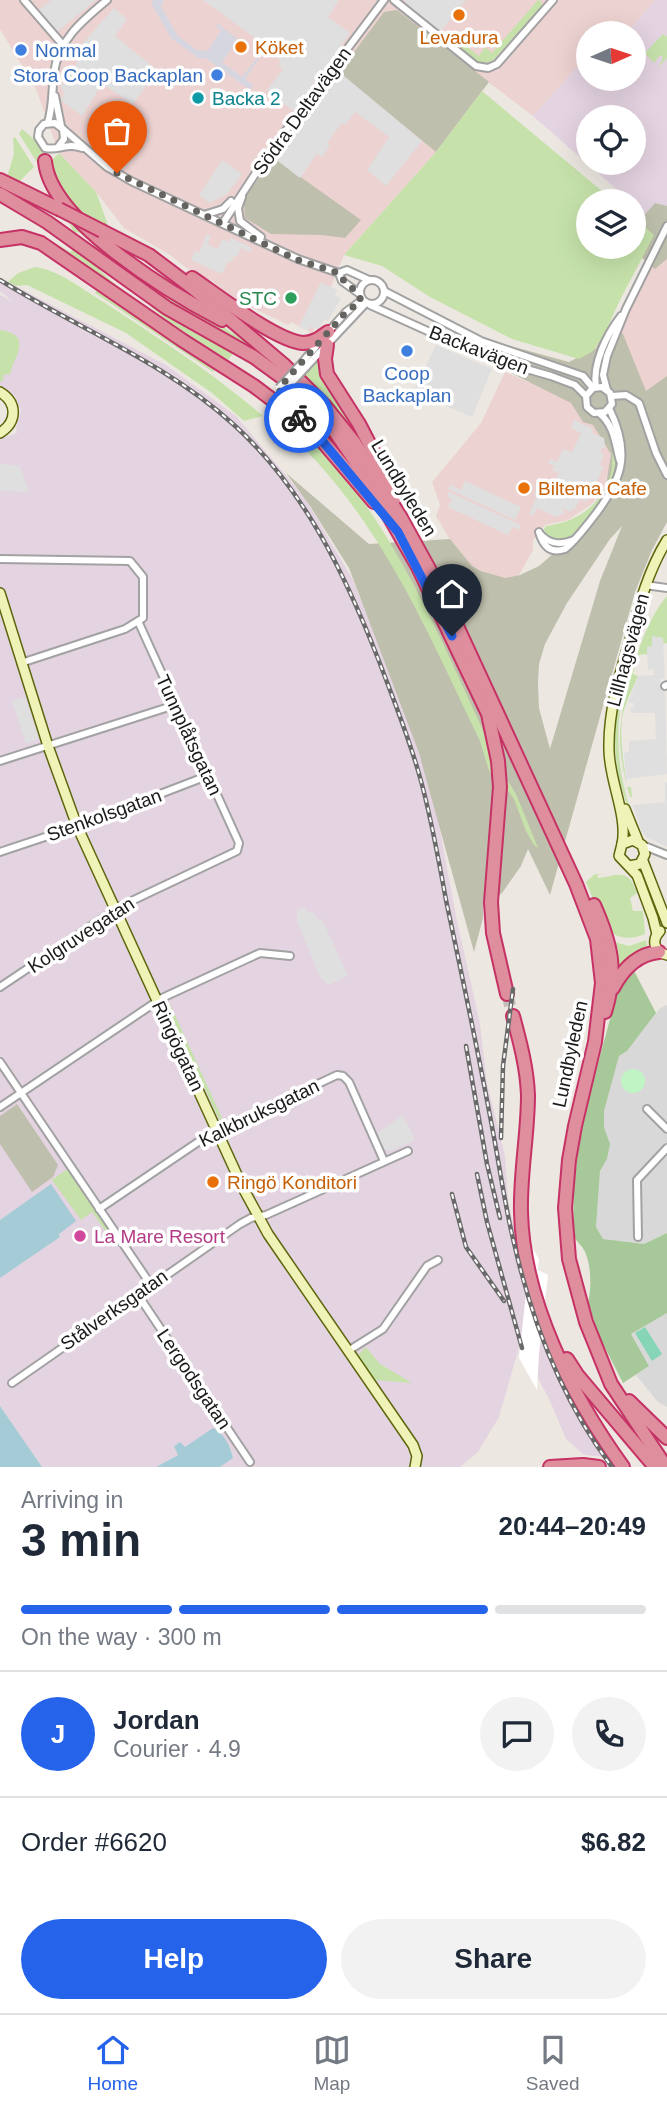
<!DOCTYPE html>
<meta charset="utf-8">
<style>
:root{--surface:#fff;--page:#f2f2f3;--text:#1f2937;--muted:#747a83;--line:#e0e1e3;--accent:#2563eb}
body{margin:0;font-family:Helvetica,sans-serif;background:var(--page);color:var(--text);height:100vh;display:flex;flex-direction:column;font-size:26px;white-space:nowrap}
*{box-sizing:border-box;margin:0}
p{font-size:23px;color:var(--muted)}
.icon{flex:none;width:38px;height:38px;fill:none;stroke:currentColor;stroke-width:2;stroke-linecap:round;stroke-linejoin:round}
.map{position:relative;height:1467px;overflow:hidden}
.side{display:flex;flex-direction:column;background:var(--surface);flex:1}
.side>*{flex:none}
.needle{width:46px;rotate:87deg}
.controls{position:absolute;left:576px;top:21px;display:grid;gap:14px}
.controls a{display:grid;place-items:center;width:70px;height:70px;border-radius:50%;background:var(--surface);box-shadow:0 7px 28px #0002;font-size:35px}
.pin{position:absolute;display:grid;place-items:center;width:60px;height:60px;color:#fff;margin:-72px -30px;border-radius:50% 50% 50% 0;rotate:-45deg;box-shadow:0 0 7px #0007}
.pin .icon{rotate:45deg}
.courier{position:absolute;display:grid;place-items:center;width:70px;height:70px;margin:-35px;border:5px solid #2563eb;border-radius:50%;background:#fff;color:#222;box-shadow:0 2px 9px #0007}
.summary em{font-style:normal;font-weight:700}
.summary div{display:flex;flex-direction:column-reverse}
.summary{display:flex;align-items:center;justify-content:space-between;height:119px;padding:0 21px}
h1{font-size:46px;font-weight:700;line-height:52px}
.bar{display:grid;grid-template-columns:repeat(4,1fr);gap:10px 7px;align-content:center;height:84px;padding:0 21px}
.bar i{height:9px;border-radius:5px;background:var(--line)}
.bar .on{background:var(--accent)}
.bar p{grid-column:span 4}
.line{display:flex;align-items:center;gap:18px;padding:0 21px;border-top:2px solid var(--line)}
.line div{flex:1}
.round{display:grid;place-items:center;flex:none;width:74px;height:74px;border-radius:37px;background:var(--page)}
.action{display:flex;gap:14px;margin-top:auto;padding:14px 21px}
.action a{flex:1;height:80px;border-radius:42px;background:var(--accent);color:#fff;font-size:28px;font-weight:700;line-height:80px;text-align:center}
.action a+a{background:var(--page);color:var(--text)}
.menu{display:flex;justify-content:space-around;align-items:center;height:98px;border-top:2px solid var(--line);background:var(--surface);font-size:19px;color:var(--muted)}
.menu a{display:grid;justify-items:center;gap:4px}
.menu .on{color:var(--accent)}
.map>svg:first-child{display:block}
.residential{fill:#d9d8d8}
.commercial{fill:#ecd2d1}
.industrial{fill:#e4d3e1;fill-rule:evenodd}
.construction{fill:#bfbfad;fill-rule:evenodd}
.grass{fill:#c6e2aa}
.forest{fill:#a7c899}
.park{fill:#c0f4c4}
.pitch{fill:#85d5b6}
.parking{fill:#dfdfdf}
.plaza{fill:#d6d6e1}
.water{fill:#a4cbd6}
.pier{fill:#fff}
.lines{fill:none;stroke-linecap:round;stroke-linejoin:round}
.highway-tunnel{stroke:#c2bfb9;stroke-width:12;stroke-dasharray:12 6;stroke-linecap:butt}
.street-casing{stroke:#a2a2a2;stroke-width:10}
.secondary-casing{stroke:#5d660d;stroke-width:12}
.highway-casing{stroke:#c63265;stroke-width:16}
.street{stroke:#fff;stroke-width:6}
.secondary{stroke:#f0f3b8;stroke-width:9}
.highway{stroke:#de8e9d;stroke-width:12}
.rail-casing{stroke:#696969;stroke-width:4.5}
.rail{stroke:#fff;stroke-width:2;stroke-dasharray:5;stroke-linecap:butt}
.street-bridge-casing{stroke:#a2a2a2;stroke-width:10;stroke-linecap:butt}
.highway-bridge-casing{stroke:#c63265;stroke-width:16;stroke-linecap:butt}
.street-bridge{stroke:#fff;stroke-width:6}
.highway-bridge{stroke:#de8e9d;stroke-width:12}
.done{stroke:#646360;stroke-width:7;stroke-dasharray:0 12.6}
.route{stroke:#2563eb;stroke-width:9}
.food-dot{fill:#e8710a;stroke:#fff;stroke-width:2.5}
.shop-dot{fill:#3f7fe0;stroke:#fff;stroke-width:2.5}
.culture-dot{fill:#0f9aa8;stroke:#fff;stroke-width:2.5}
.leisure-dot{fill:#2e9e5b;stroke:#fff;stroke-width:2.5}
.hotel-dot{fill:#d1479c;stroke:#fff;stroke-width:2.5}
.labels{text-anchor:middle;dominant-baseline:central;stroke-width:7;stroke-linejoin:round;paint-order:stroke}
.food-label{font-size:19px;fill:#c56008;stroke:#fff;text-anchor:start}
.shop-label{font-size:19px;fill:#366cbe;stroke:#fff;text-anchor:start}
.culture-label{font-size:19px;fill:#0d838f;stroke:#fff;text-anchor:start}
.street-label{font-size:19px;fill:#1b1b1b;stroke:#fff}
.leisure-label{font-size:19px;fill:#27864d;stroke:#fff;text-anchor:end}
.hotel-label{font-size:19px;fill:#b23c85;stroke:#fff;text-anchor:start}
</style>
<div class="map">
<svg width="667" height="1467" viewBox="0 0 667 1467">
<rect width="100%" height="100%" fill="#ece8e1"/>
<!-- residential -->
<g class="residential">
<path d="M667,1005V1233L644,1244L603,1239L596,1227L600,1171L607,1158L610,1144L604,1127V1111L619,1056L627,1051L660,1008Z"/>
<path d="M667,1313V1407L658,1402L636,1375L649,1366L631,1334Z"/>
</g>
<!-- commercial -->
<g class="commercial">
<path d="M0,0H655L627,33H588V55L533,116L488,82L436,152L344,255L312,333L291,322L288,325L230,297L211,280L193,273L170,255L124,228L96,192L59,153L36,89L0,29Z"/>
<path d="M667,237V377L645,394L607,367L620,332L661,246Z"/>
<path d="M505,372L579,404L611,451L609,472L603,489L593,503L568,520L545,525L533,540V550L519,575L510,579L493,576L472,566L449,538L436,516L440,505L432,482L481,423Z"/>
</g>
<!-- industrial -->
<g class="industrial">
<path d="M655,0H667V215L657,226L634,205V201H630L533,116L588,55V79H634V33H627ZM588,117H634V163H588Z"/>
<path d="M0,278L166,365L236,416L305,498L353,580L399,695L427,776L437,815L457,921L480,1024L487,1083L505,1156L508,1201L527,1288L578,1408L607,1457L584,1455L566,1439L550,1401L520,1344L499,1417L478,1452L460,1467H220L233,1457L231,1449L184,1447L180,1442L174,1446L179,1454L156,1467H42L0,1406V1278L60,1237L51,1184L0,1220V439L17,433L16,428L21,411L15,396L0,388V295L12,301L0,291Z"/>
</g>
<!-- construction -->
<g class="construction">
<path d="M397,10L489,82L436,152L339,72L384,12Z"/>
<path d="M274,158L361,220L345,238L322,235L271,234L245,218L244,204L248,193Z"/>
<path d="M655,203L667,206V259L655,269L642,258L639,235L634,227Z"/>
<path d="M606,326L623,334L646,391L667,376V522L652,550L635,592L550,895L528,849L521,866L502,893L483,908V918L474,952L419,753L349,568L310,506L286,473L369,544L450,539L472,566L481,571L505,578L520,575L539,566L554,553L598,499L606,485L611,454L593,425L583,422L571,403L491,363L500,343L569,362L596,348ZM622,526L600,581L550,749L539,708L538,683L539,664L545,644L567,603L610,539Z"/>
<path d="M17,1104L58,1165L53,1177L32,1192L0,1144V1116Z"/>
</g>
<!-- grass -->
<g class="grass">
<path d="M538,0L541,1L542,6L492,62L479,63L453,43L457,39L479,56L485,47L492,53Z"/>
<path d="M663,34L667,37V58L658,67L663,58L660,55L654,63L645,53Z"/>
<path d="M482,91L614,201H588V247H634V218L654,235L619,302L605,333L593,351L579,359L512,339L430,297L382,266L344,255L436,152Z"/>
<path d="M22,129C32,136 38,146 49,151L38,164L19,134Z"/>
<path d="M15,137L34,167L18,183L7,177L14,154L13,139Z"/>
<path d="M59,153L96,192L109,228L72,209L55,182L51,161Z"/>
<path d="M68,220L81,227L174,295L256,348L276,367L184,313L98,255L91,240L78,232L74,233Z"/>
<path d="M47,241L53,242L70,252L75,248L135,302Z"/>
<path d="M35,267C59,270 82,289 102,301C157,337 213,373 263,416L244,421L212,393L126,333L27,285L16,286L8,282L18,273Z"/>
<path d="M97,288L217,367L213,372L95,293Z"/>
<path d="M153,304L235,351L228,360L172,324L151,307Z"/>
<path d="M0,330C34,335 14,356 10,375L4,374L3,381H0Z"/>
<path d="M321,353L379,465L304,378L303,375Z"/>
<path d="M285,414C382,499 430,615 482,728L490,747L495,777L489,771L480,741C422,621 379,514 277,422Z"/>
<path d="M615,446C616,457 615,469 612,479C607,493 580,534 566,539C558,541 552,538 545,534L544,529L546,526C577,522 603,505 611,473C613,464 611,453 615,446Z"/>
<path d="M667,596V643L663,644L662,638L652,647H647V654L638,655L633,674L638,676C634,686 628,697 625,707C617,728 624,765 627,787H631L632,797H630C625,780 621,762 620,744C619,704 641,625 667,596Z"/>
<path d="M643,623L646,625C611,696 608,771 644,841L642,840C613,778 607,741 626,674C631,657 635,639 643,623Z"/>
<path d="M503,767L504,775L516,794L538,848L534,845L526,831L514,799L503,784Z"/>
<path d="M595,874L606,875H597L598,878C620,875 628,868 637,893L630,898L633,911H643L645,934C605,950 600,913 586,882Z"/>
<path d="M646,940L648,949L623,963L617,975L611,941L629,946Z"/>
<path d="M169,1002L222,1118L221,1120L219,1119L169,1011L167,1005Z"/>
<path d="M67,1169L110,1229L106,1232L92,1212L81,1220L52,1180Z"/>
<path d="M366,1347L380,1364L412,1383L375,1380L358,1355Z"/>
</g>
<!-- forest -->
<path class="forest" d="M632,967L656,1013L627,1051L619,1056L604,1111V1127L610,1144L607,1159L600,1171L596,1227L603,1239L644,1244L667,1233V1313L631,1334L649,1366L623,1383L599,1336L588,1302C592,1289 591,1262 584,1250C580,1243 574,1241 574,1232C569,1152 596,1074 616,997L622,981Z"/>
<!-- park -->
<circle class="park" cx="633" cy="1081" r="12"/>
<!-- pitch -->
<path class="pitch" d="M645,1327L662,1354L652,1361L635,1333Z"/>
<!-- parking -->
<g class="parking">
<path d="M51,0H96L57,32L39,10Z"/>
<path d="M203,0H339L328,17L350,33L293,111L267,90L283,69L278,65L281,61L258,44L259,41Z"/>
<path d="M406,0H466L441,31L404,2Z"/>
<path d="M114,8L127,19L115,36L157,70L133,104L102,84L82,116L61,100L64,94L61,86L77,63L78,58L73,54Z"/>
<path d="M339,72L422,141L386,186L367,170L389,137L355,112L345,125L342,123L327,143L330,146L322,157L317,154L300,178L274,158Z"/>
<path d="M222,160L242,174L227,194L209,203L199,195Z"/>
<path d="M207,234L211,236L208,244L217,249L222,239L228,242L231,238L252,248L250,252L241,248L237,257L234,256L232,262L228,261L222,274L191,260L195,251L199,253Z"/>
<path d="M321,282L337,290L335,295L341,298L328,321L324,320L319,330L311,326L308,331L299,326Z"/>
<path d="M436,345L492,369L472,417L413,392Z"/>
<path d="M574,420L593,429L592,433L604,438L605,448H601V453L604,455L600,465L604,467L586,502L580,499L575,509H573L571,512L562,508L565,513L556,517L537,508L533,516L529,514L537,496L534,495L536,491L542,494L544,490L551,492L559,473L552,470L554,466L548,463L550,459L557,462L563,449L572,452L581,433L571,428Z"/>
<path d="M0,464L20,466L29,492L0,491Z"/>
<path d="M465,481L521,507L515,520L448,489L450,485L461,490Z"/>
<path d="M449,492L521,525L519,530L512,527L508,535L448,507L452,499L447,497Z"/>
<path d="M652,636L663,638L665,678L660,679L661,686H665L667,774L626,779L624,753L629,752V741L656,739L655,713H631L630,708L634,707V703H628L638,676L654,675L653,669L648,670L647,654V647L652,646Z"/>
<path d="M25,697L39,739L26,744L12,701Z"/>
<path d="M665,782H667V846H665L646,837L641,830L633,805L665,802Z"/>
<path d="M305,907L307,911L315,914L318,920L322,919L348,976L328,985L320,977L297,922V910Z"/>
<path d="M403,1115L415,1140L391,1151L384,1149L377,1133Z"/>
</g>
<!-- plaza -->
<path class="plaza" d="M153,0H164L161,6L178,36L197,50L208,51L221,30L216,26L218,24L247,46L246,48L236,42L222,62L242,77L257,58L259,59L245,79L253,85L250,90L207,59L198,58L171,38L151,3Z"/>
<!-- water -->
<g class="water">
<path d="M51,1184L76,1221L59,1234L60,1237L0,1278V1220Z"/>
<path d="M0,1406L42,1467H0Z"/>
<path d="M213,1428C224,1433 231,1447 233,1458L220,1467H156L178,1455L174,1446L180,1442L185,1447Z"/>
</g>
<!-- pier -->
<path class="pier" d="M531,1246L539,1259L538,1270L548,1275L539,1354L537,1390L519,1358Z"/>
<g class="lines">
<!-- highway-tunnel -->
<path class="highway-tunnel" d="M507,994L513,1016"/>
<defs>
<g id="street">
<path d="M24,0L63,45"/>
<path d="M394,0L476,66L488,68L497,64L553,0"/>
<path d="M55,96L61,126"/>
<path d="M48,122C53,107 52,89 54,73C58,40 83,20 107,0"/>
<path d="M63,129L107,167L131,181L298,259L339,273L347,270L369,280"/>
<path d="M58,147L64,139L63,129L55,123L44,124L39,130L38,137L45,148C58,151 68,142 82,148"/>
<path d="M242,197L238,208L240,221L261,237"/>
<path d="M204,215L223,209L231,201"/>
<path d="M223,223L269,153L384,0"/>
<path d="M339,273L342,281L360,294"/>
<circle cx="372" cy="292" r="12"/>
<path d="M384,291L481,341L583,376L593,388"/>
<path d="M370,305L432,333L456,340L492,359L551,376L575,385L586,396L587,407L594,413L605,412L612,404L610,393L602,387L593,388L586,396"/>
<path d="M328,332L346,312L361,301"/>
<path d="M302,363L321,340"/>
<path d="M306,367L365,304"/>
<path d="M596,387C592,364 607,334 621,316"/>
<path d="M607,390L603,375L607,356L626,309L667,226"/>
<path d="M612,396L626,395L639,403L656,453L667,475"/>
<path d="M599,413C615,426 615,444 620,461"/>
<path d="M539,532C543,546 550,554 565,549C575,541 583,530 591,520C622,481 632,455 609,408"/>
<path d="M540,534C550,545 561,545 574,540"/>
<path d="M0,559L130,561L143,577V618L125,629L21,663"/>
<path d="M645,585L667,588"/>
<path d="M665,686L667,685"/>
<path d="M0,761L175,705"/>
<path d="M642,845L667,855"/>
<path d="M0,852L69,829L207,776"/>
<path d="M0,987L121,906L237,851L239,843L138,621"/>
<path d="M0,1062L151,1285"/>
<path d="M0,1107L162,998L260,953L290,956"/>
<path d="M647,1109L667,1129"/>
<path d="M99,1209L207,1136L337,1075L343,1076L349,1082L384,1161"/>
<path d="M638,1237L637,1180L667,1148"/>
<path d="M138,1295L250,1462"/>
<path d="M348,1351L383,1329L427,1266L438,1260"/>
<path d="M12,1383L240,1224L251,1218L266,1215L408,1151"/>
</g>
<g id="secondary">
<path d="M0,392C18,403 17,422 0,433"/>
<path d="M0,593L48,746L77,826L243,1188L268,1234L413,1445L417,1456L415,1467"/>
<path d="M625,809L638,841"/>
<path d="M622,844C628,816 609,780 609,750C608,712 619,676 630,640C639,605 648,571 667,540"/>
<path d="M643,861L667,923"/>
<path d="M629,866L640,864L645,854L642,845L633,840L622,844L619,856L637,875L653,918L657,934"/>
<path d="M660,931C651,940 654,952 667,955"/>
</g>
<g id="highway">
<path d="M45,161C50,221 172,294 222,320"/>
<path d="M0,180L59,209"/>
<path d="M0,194L47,222L167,308L254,357L287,381L336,433L369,481L418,567L488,714L498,761L500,787L491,902L493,933L507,994"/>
<path d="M102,231L149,255L194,289L283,364L325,406L354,442L401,518L439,587L576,884L597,939L602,983L595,1042L575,1126L569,1160L565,1208L569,1259L586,1322L611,1384L666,1467"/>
<path d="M0,240L22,237L41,243L182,340L254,386L307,426"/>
<path d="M192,278C216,294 276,341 303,343C313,343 320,338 328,332"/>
<path d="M327,345L325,359L327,374L359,424L397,497"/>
<path d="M302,421L324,443L374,502"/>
<path d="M594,905C611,943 618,971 605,1012"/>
<path d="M613,988C623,969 637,954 659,952"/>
<path d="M513,1016C520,1042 527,1068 528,1095C528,1134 520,1173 521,1212C523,1302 572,1396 623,1467"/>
<path d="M567,1359L578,1376L655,1467"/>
<path d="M629,1401L667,1438"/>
<path d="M550,1467L583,1465L599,1467"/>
</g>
</defs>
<!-- street casing -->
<use href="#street" class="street-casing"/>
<!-- secondary casing -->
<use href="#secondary" class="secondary-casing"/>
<!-- highway casing -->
<use href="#highway" class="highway-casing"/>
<!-- street -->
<use href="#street" class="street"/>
<!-- secondary -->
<use href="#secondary" class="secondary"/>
<!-- highway -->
<use href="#highway" class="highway"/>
<defs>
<g id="rail">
<path d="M0,280C77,328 165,362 233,424C304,488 345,574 379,661C394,701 410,740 421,781C432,821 439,863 447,905C463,980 479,1056 493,1132C500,1169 505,1206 514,1243C532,1322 563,1402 612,1467"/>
<path d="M466,1046L487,1164L500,1218"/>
<path d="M501,1138L503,1066L513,989"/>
<path d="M477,1174L487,1222L522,1348"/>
<path d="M452,1194L466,1247L504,1301"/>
</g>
</defs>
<!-- rail casing -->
<use href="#rail" class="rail-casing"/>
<!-- rail -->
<use href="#rail" class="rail"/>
<defs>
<g id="street-bridge">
<path d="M279,388L302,363"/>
<path d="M283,392L306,367"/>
</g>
<path id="highway-bridge" d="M59,209L102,231"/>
</defs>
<!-- street-bridge casing -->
<use href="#street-bridge" class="street-bridge-casing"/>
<!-- highway-bridge casing -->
<use href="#highway-bridge" class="highway-bridge-casing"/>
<!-- street-bridge -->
<use href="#street-bridge" class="street-bridge"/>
<!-- highway-bridge -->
<use href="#highway-bridge" class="highway-bridge"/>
</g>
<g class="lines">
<!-- done -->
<path class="done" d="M117,173L298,260L339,273C344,285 358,289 361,301L346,312L279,388L282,401L299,418"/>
<!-- route -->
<path class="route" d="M299,418L324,443L398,532L452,636"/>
</g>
<!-- markers -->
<g class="food-dot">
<circle cx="459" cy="15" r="7"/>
<circle cx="241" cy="47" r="7"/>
<circle cx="524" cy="488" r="7"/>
<circle cx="213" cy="1182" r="7"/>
</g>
<g class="shop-dot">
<circle cx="21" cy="50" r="7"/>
<circle cx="217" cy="75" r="7"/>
<circle cx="407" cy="351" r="7"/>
</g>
<circle class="culture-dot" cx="198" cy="98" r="7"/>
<circle class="leisure-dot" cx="291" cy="298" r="7"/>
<circle class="hotel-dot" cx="80" cy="1236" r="7"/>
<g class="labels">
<!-- food labels -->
<g class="food-label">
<text x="459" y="37" text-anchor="middle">Levadura</text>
<text x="255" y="47">Köket</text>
<text x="538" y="488">Biltema Cafe</text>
<text x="227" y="1182">Ringö Konditori</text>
</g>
<!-- shop labels -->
<g class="shop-label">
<text x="35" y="50">Normal</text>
<text x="203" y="75" text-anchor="end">Stora Coop Backaplan</text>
<text x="407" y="373" text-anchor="middle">Coop<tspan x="407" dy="22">Backaplan</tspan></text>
</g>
<!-- culture labels -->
<g class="culture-label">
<text x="212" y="98">Backa 2</text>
</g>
<!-- street labels -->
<g class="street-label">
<text transform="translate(302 111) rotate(-54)">Södra Deltavägen</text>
<text transform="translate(479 350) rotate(21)">Backavägen</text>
<text transform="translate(404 488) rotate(59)">Lundbyleden</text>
<text transform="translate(628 650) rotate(-75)">Lillhagsvägen</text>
<text transform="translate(189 735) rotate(65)">Tunnplåtsgatan</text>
<text transform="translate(104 815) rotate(-20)">Stenkolsgatan</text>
<text transform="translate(81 935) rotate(-33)">Kolgruvegatan</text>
<text transform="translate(178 1046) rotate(65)">Ringögatan</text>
<text transform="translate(570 1054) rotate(-78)">Lundbyleden</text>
<text transform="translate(259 1113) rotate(-26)">Kalkbruksgatan</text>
<text transform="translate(114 1310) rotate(-35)">Stålverksgatan</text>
<text transform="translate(194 1379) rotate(56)">Lergodsgatan</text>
</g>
<!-- leisure labels -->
<g class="leisure-label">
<text x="277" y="298">STC</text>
</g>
<!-- hotel labels -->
<g class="hotel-label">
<text x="94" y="1236">La Mare Resort</text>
</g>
</g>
</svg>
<div class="controls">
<a><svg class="needle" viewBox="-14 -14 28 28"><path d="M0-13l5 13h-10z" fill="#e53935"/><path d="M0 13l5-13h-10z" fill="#747a83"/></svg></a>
<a><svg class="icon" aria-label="locate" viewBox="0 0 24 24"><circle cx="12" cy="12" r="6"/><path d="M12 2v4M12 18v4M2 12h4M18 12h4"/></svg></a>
<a><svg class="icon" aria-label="layers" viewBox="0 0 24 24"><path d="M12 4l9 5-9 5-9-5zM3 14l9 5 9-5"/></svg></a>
</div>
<div class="pin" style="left:117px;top:173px;background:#ea580c"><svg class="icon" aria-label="bag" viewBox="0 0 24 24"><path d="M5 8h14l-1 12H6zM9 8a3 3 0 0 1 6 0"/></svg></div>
<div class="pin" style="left:452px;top:636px;background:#1f2937"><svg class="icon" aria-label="home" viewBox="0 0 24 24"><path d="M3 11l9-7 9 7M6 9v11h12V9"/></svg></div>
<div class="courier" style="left:299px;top:418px"><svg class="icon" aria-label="bike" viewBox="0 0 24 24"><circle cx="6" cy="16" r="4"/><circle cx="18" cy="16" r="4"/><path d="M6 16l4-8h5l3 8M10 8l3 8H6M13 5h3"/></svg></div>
</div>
<section class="side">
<div class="summary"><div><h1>3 min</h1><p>Arriving in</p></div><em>20:44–20:49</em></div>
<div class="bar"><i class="on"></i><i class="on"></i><i class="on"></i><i></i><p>On the way · 300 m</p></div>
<div class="line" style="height:126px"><b class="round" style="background:var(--accent);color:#fff">J</b><div><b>Jordan</b><p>Courier · 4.9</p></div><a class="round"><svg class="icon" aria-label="chat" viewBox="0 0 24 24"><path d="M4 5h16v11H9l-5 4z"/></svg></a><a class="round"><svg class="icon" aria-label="phone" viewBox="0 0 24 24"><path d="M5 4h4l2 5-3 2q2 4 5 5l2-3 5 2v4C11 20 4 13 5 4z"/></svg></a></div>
<div class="line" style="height:91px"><div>Order #6620</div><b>$6.82</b></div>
<div class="action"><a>Help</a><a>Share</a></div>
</section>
<nav class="menu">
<a class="on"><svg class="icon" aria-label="home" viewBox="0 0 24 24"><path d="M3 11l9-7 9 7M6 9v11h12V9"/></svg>Home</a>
<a><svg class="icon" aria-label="map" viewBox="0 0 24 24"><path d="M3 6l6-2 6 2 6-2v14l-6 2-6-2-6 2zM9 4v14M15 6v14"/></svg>Map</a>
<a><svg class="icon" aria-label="saved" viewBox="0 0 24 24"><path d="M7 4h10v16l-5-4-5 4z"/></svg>Saved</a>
</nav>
